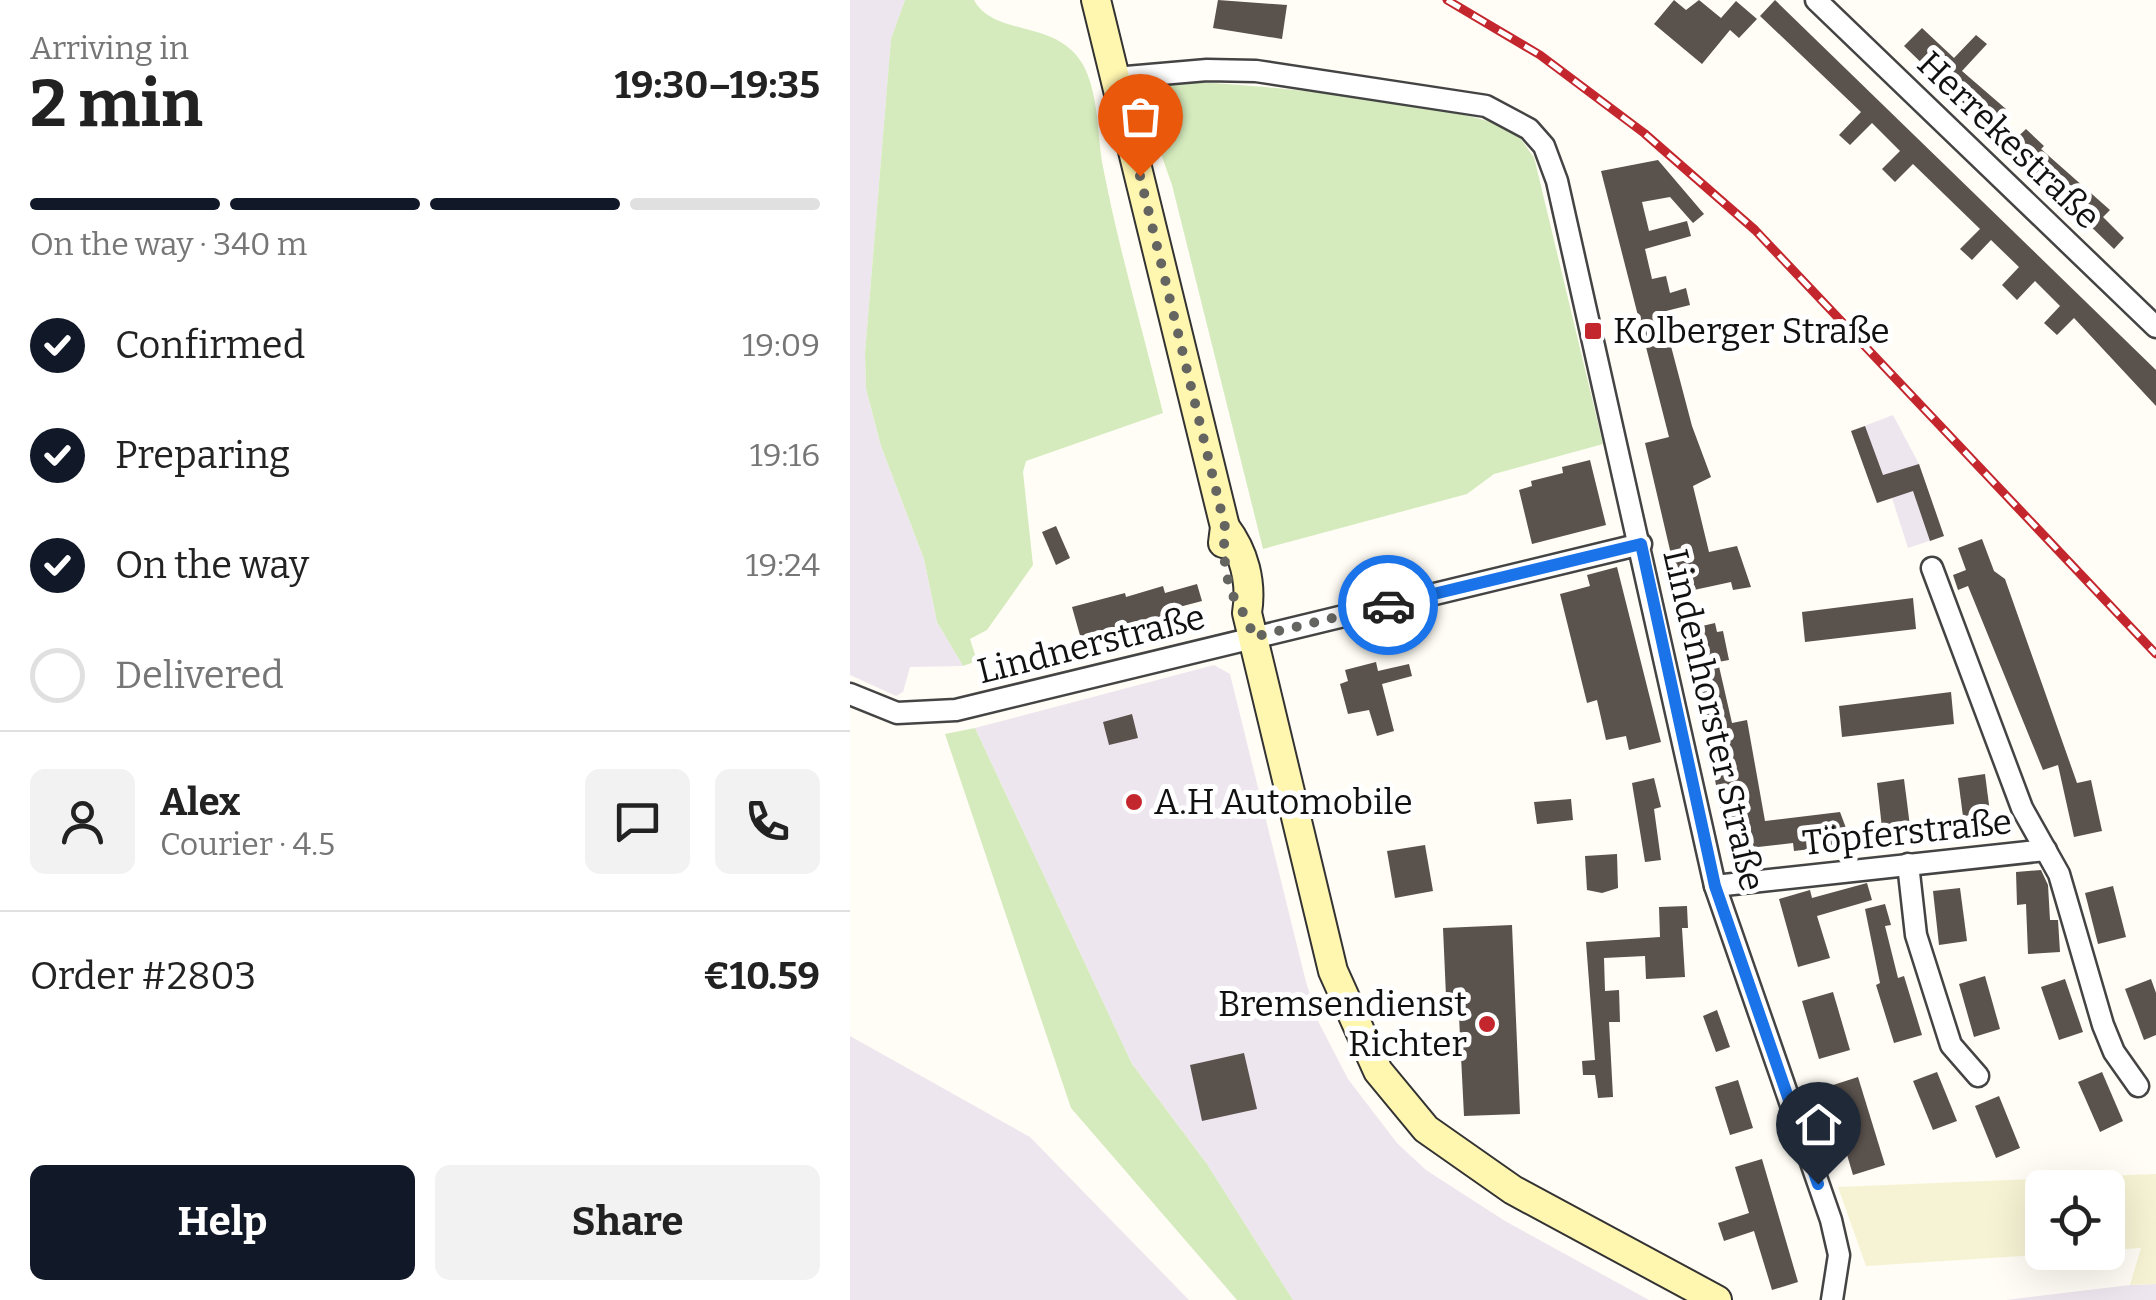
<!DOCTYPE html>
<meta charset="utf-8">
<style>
:root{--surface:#fff;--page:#f2f2f2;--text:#222;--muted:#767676;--line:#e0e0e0;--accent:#111827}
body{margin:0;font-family:Bitter,serif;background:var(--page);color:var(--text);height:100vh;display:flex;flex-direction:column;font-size:38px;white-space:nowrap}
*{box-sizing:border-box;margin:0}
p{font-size:32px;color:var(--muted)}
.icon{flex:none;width:55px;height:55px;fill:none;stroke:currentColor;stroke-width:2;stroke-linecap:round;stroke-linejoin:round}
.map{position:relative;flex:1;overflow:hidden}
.drawer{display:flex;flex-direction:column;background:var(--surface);width:850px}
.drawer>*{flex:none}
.controls{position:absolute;left:1175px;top:1170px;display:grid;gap:20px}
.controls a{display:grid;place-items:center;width:100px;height:100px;border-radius:15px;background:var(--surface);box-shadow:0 10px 40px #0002;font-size:50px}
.pin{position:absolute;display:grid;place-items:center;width:85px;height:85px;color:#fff;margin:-102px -42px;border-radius:50% 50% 50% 0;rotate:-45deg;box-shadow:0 0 10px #0007}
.pin .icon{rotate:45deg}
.courier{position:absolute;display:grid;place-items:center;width:100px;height:100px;margin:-50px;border:8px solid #1a73e8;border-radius:50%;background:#fff;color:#222;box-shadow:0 2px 12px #0007}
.head em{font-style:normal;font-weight:700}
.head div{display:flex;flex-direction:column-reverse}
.head{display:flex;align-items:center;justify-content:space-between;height:170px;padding:0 30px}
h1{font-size:65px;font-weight:700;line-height:75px}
.bar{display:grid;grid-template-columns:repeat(4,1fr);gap:15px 10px;align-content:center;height:120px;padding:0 30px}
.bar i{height:12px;border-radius:8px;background:var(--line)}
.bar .on{background:var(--accent)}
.bar p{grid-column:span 4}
.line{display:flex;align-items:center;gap:25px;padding:0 30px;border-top:2px solid var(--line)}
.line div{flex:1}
.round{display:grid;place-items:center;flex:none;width:105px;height:105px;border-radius:15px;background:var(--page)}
ol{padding:0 30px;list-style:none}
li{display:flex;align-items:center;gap:30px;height:110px}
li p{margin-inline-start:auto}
li .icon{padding:10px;border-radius:50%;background:var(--accent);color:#fff;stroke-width:4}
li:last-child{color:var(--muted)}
li i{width:55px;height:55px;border:5px solid var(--line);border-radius:50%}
.cta{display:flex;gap:20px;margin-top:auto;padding:20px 30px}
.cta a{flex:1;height:115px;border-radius:15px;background:var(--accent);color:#fff;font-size:40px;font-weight:700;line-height:115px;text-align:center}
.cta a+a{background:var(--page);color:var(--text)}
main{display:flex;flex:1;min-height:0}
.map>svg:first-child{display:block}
.industrial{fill:#eee6ef}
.farmland{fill:#f6f3d4}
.green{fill:#d5ebbd}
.building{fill:#5a524d}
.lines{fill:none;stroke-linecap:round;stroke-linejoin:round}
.street-casing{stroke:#444;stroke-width:25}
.secondary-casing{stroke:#333;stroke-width:32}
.street{stroke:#fff;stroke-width:20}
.secondary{stroke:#fff6b0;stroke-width:28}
.rail-casing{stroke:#c4262e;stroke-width:9}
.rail{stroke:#fff;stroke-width:5;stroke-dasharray:15;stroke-linecap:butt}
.done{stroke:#646461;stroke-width:10;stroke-dasharray:0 18}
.route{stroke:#1a73e8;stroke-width:12}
.poi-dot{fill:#c4262e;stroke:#fff;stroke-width:4}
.labels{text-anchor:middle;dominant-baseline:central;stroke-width:10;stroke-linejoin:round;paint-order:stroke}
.street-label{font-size:35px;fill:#111;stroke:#fff}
.poi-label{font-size:35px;fill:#111;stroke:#fff;text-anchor:start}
</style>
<main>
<section class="drawer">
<div class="head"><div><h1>2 min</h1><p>Arriving in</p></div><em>19:30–19:35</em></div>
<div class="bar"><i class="on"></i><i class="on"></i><i class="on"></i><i></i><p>On the way · 340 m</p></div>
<ol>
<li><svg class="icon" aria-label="check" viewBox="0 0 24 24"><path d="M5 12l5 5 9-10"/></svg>Confirmed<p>19:09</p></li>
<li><svg class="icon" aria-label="check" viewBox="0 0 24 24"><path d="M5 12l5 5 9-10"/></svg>Preparing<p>19:16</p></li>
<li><svg class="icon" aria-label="check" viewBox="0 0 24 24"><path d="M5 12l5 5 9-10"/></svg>On the way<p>19:24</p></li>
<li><i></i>Delivered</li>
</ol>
<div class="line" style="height:180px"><a class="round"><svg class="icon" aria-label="person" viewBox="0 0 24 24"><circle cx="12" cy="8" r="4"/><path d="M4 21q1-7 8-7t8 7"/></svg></a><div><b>Alex</b><p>Courier · 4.5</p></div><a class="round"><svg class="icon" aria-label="chat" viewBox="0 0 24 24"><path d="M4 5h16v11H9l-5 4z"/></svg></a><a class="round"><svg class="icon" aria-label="phone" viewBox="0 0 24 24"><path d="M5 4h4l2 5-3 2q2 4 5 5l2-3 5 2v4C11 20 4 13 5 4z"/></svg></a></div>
<div class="line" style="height:130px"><div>Order #2803</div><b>€10.59</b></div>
<div class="cta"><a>Help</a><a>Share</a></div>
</section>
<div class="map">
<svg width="1306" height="1300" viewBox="0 0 1306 1300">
<rect width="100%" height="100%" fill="#fffdf5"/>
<!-- industrial -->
<g class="industrial">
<path d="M0,0H55L41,39L15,353L16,389L31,446L74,559L87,622L113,666L60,667L53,692L46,696L0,675Z"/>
<path d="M1043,415L1069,464L1094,536L1058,548L1042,498L1027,503L1001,431Z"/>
<path d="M364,665L380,674L456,982L469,1023L498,1079L547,1143L576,1170L655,1221L799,1300H443L357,1164L282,1064L125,728Z"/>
<path d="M0,1036L180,1137L339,1300H0Z"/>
<path d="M1306,1284V1300H1156L1280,1285Z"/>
</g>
<!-- farmland -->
<path class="farmland" d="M1306,1174V1284L1280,1285L1291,1248L1258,1250V1188H1192V1252L1218,1253L1016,1266L988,1187Z"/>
<!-- green -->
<g class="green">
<path d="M55,0H124C144,37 205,19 232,63C249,92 247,135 253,167C269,250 293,331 313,413L176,461L173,472L183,565L137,630L120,639L127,661L113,666L87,622L74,559L31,446L16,389L15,353L41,39Z"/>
<path d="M339,82C393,83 630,105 665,133C672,139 678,150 684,157L753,444L644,474L617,494L413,549L322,185L293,103L314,85Z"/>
<path d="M125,728L282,1064L357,1164L443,1300H387L221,1108L95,734Z"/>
</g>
<!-- building -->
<g class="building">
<path d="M368,0L437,5L432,39L363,28Z"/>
<path d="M824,0L836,10L849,0L871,18L886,1L907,19L889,38L880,30L852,64L804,24Z"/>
<path d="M925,0L1306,370V406L1224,318L1207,335L1194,323L1210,306L1185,281L1167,300L1152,285L1169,267L1141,240L1122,260L1110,249L1130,229L1063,164L1045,182L1032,169L1050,151L1022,123L1000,145L989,135L1011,112L910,16Z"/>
<path d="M1072,28L1104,58L1126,35L1137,44L1112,71L1156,109L1138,127L1054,46Z"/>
<path d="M1176,129L1194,146L1191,149L1260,210L1253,217L1274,238L1264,249L1158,146Z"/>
<path d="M808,160L854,214L843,223L820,197L792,202L799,231L837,221L841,236L795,249L802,279L816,276L820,293L836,288L840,305L812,312L842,426L861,477L843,486L859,552L887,546L901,587L883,590L881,582L830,593L795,443L819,437L751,171Z"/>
<path d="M1015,426L1033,475L1069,464L1094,536L1080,541L1063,491L1027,503L1001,431Z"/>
<path d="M740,460L756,525L682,544L669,490L682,486L681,481L713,473L712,467Z"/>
<path d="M206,526L220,558L206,565L192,532Z"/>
<path d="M1132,539L1144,571L1155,579L1227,783L1241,780L1252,831L1224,837L1208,765L1193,770L1118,586L1108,590L1103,575L1116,570L1108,548Z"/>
<path d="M767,567L811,742L779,750L776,736L756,740L747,700L737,703L710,594L740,586L737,575Z"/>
<path d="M347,584L352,601L314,611L311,621L231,639L222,607L275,593L276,597L313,586L315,593Z"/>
<path d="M1063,598L1066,629L955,642L952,612Z"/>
<path d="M865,623L867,632L873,631L879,660L868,662L882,723L897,720L915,821L990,812L999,836L985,837L986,846L944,851L943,843L908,847L912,867L883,870L835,630Z"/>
<path d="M526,662L528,671L559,664L562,676L532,684L544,731L527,736L519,710L498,714L490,684L498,681L495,670Z"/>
<path d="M1101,692L1104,724L992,737L989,706Z"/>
<path d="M282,714L288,738L259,745L253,722Z"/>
<path d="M1135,774L1142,828L1115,832L1108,778Z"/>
<path d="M804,778L811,807L804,809L811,860L795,862L782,783Z"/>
<path d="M1054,779L1061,834L1033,837L1027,783Z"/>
<path d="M721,799L723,820L687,824L684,802Z"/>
<path d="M575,845L583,891L545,898L537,851Z"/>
<path d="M767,854L768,888L752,893L737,890L735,856Z"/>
<path d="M1191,870L1198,885L1200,920H1208L1210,952L1178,954L1176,904L1167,905L1166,872Z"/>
<path d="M1017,883L1022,900L967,916L980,958L948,967L929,899L960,890L962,898Z"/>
<path d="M1263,886L1276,937L1248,944L1235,893Z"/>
<path d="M1110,888L1117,941L1089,945L1083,891Z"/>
<path d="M1035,904L1041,925L1035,926L1048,978L1054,976L1072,1035L1044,1043L1026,985L1030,983L1015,909Z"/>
<path d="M837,906L838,928H832L835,977L796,979L795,956L754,958L755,991L769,990L770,1022H759L763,1097L748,1098L745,1075H733L732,1061L745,1060L736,942L810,937L809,907Z"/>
<path d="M662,925L670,1114L614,1116L608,996H596L593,928Z"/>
<path d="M1135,976L1150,1029L1124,1037L1109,984Z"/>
<path d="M1215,979L1233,1032L1209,1040L1191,987Z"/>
<path d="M1301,979L1306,993V1035L1294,1040L1275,989Z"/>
<path d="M983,992L1000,1050L969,1059L952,1001Z"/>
<path d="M867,1010L880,1047L866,1052L853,1016Z"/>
<path d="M394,1053L407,1109L352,1121L340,1065Z"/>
<path d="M1087,1072L1107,1121L1083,1130L1063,1081Z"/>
<path d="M1252,1072L1273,1121L1250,1132L1228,1082Z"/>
<path d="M1008,1077L1035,1165L1003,1175L977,1087Z"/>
<path d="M888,1080L903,1128L880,1135L865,1087Z"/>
<path d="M1149,1096L1170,1148L1146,1158L1125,1106Z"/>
<path d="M912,1159L948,1282L922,1290L904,1231L874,1241L868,1223L899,1213L885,1167Z"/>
</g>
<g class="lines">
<defs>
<g id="street">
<path d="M966,0L1306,327"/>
<path d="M265,78L357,70L406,71L636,106L679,129L694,146L707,181L865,886L981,1220L989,1255L982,1300"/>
<path d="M1082,568L1172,808L1209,874L1253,1025L1264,1052L1288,1086"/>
<path d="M0,694L47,713L106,710L791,544"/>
<path d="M1058,864L1066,935L1101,1045L1128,1076"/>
<path d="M865,886L1196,850"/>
</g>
<g id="secondary">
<path d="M246,0L375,527L373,543"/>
<path d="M375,527C394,552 402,582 397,613L483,971L528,1071L576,1129L663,1190L867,1300"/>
</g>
</defs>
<!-- street casing -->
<use href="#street" class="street-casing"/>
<!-- secondary casing -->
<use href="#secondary" class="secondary-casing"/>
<!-- street -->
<use href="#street" class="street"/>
<!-- secondary -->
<use href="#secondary" class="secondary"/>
<defs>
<path id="rail" d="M597,0L690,55L794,133L905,230L1306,654"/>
</defs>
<!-- rail casing -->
<use href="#rail" class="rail-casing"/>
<!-- rail -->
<use href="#rail" class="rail"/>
</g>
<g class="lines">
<!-- done -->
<path class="done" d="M290,176L375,527C373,549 374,572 382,593C389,611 397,612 403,637L538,605"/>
<!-- route -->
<path class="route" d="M538,605L791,544L865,886L968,1184"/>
</g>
<!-- markers -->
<g class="poi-dot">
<rect x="733" y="321" width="20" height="20" rx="5"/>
<circle cx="284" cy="802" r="10"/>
<circle cx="637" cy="1024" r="10"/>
</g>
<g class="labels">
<!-- street labels -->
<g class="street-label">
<text transform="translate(1159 140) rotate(44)">Herrekestraße</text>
<text transform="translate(241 644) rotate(-14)">Lindnerstraße</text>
<text transform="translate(864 720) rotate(77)">Lindenhorster Straße</text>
<text transform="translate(1057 832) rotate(-6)">Töpferstraße</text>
</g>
<!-- poi labels -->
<g class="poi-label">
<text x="763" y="331">Kolberger Straße</text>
<text x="304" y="802">A.H Automobile</text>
<text x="617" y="1004" text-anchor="end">Bremsendienst<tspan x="617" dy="40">Richter</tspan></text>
</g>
</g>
</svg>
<div class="controls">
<a><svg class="icon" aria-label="locate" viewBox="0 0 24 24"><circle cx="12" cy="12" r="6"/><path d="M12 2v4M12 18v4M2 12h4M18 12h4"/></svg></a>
</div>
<div class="pin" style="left:290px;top:176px;background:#ea580c"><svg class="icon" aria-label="bag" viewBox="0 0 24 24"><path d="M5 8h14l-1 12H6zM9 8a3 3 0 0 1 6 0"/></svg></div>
<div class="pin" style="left:968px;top:1184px;background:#1f2937"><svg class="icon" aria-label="home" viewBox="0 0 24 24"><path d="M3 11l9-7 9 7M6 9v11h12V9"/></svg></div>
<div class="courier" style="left:538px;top:605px"><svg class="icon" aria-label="car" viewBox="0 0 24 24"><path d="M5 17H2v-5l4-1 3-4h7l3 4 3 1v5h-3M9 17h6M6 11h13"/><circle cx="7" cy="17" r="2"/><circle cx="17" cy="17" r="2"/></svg></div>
</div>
</main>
